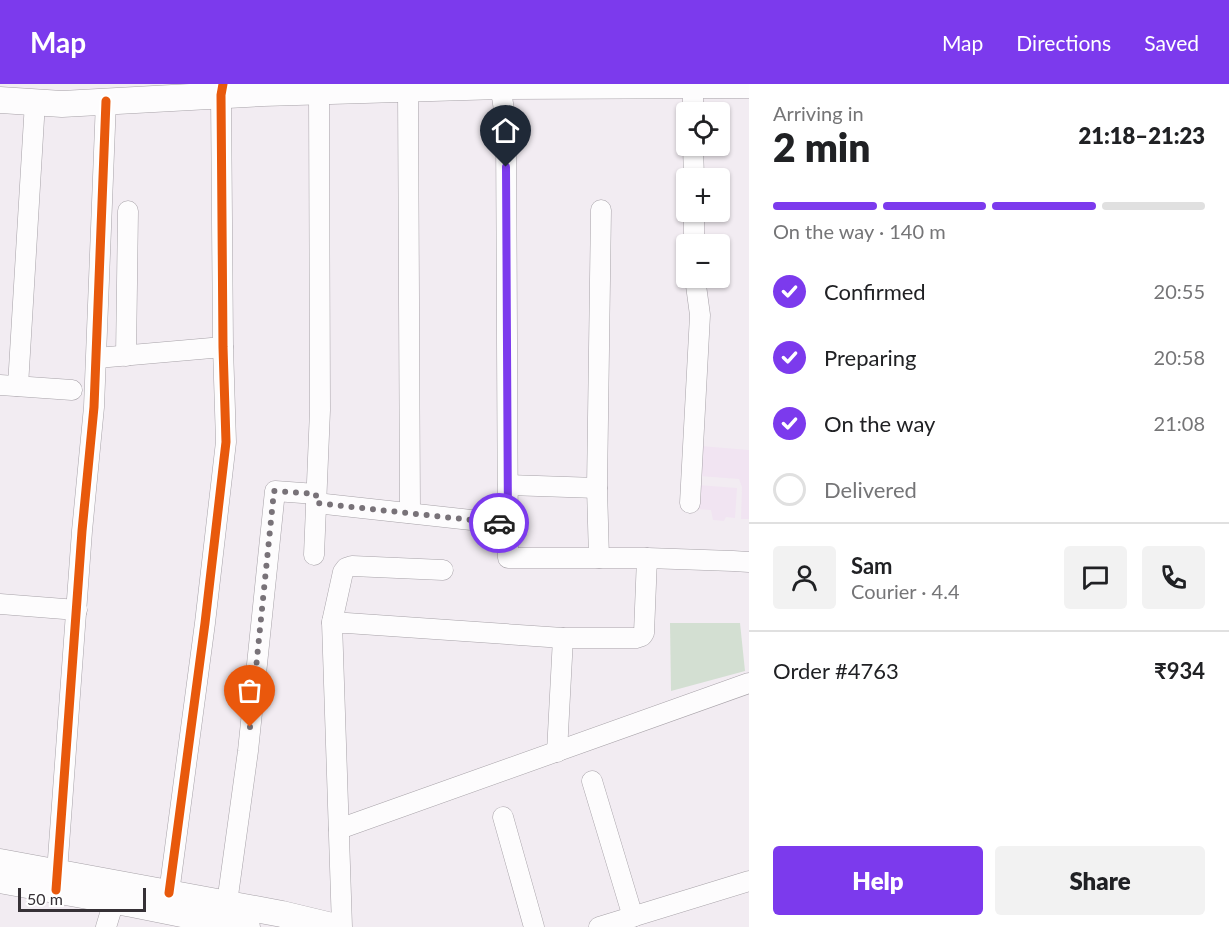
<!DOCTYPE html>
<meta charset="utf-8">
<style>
:root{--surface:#fff;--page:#f2f2f2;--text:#202124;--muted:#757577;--line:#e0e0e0;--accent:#7c3aed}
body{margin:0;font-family:Lato,sans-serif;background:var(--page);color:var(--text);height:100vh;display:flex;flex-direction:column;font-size:22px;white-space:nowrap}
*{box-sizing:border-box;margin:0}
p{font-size:20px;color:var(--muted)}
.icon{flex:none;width:33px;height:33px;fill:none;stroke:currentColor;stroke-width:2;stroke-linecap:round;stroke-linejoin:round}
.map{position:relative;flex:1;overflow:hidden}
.sheet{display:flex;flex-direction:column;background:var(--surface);width:480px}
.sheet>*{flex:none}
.fabs{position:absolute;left:676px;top:18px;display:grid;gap:12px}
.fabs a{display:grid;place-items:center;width:54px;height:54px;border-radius:6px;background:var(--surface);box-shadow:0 2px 4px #0004;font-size:30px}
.scale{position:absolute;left:18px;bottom:15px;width:128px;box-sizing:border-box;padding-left:6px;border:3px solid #363136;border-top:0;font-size:16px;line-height:21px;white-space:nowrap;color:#363136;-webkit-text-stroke:4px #fff;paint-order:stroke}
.pin{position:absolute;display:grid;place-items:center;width:51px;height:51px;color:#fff;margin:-62px -26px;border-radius:50% 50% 50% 0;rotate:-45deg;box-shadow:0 0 6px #0007}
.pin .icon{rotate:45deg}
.courier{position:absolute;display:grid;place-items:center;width:60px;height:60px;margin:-30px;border:4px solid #7c3aed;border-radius:50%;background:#fff;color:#222;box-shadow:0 2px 8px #0007}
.summary em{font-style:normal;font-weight:800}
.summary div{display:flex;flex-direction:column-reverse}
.summary{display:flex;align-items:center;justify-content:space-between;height:102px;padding:0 24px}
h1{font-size:39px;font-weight:800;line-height:45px}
.bar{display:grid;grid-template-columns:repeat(4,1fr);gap:9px 6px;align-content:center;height:72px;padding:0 24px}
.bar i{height:8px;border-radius:4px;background:var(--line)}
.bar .on{background:var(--accent)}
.bar p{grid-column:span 4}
.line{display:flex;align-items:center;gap:15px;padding:0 24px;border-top:2px solid var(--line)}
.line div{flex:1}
.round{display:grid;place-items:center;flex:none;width:63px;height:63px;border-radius:6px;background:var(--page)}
ol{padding:0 24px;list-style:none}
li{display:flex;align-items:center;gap:18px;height:66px}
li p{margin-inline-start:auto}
li .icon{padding:6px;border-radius:50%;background:var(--accent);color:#fff;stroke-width:4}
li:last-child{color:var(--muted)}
li i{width:33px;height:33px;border:3px solid var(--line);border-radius:50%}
.cta{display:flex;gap:12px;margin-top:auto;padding:12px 24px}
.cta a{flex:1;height:69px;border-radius:6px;background:var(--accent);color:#fff;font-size:24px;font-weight:800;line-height:69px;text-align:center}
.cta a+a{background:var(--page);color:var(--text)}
header{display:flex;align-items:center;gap:36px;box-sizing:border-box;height:84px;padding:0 30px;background:var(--accent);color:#fff}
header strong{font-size:28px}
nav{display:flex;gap:33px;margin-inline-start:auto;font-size:21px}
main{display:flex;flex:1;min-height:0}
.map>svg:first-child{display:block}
.built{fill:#f1e4f2}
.green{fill:#d3dfd2}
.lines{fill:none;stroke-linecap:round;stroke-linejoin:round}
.minor-casing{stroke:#a7a2a8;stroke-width:21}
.tertiary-casing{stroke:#a7a2a8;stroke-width:27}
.minor{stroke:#fdfcfd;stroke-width:20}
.tertiary{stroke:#fdfcfd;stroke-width:26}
.cycleway-casing{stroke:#fff;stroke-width:13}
.cycleway{stroke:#e8590c;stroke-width:9}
.done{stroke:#787278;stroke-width:6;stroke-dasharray:0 10.8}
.route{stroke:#7c3aed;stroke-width:8}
</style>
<header>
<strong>Map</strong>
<nav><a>Map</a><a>Directions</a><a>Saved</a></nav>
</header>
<main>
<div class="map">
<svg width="749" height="843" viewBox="0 0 749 843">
<rect width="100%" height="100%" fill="#f2ecf2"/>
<!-- built -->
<g class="built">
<path d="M701,362L749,366V435H741L742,403L739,395L699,392Z"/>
<path d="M698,401L737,404L735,434L726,433L724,437L713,436L711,426L696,425Z"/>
</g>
<!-- green -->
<path class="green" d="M670,539H740L745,587L671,607Z"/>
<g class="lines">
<defs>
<g id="minor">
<path d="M500,0L506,39L508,474H647L733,477L749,478"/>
<path d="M693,1V28"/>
<path d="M408,4L410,429"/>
<path d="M693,62L694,94"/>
<path d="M694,128V160"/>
<path d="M126,272L128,127"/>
<path d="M97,274L223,263"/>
<path d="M0,301L72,306"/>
<path d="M18,302L35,18"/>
<path d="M508,401L597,404"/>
<path d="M316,419L508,440"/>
<path d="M690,419L700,231L695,194"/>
<path d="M314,471L320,326L319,7"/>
<path d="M599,474L597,404L601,126"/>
<path d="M0,520L77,526"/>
<path d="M332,538L343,488L346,484L352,482L443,486"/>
<path d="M557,668L563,554"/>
<path d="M592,697L633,833"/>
<path d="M503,733L534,843"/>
<path d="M339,745L749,599"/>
<path d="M56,802L82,447L94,323L106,17"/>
<path d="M169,809L205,539L226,358L223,263L221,11L223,0"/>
<path d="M227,819L248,667L275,407L316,410"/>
<path d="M106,843L114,817"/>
<path d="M342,843L332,538L563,554H636L642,552L644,549L647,474"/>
<path d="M599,843L749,797"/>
</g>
<g id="tertiary">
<path d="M0,16L62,20L263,9L500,2L749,1"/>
<path d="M0,778L282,830L336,843"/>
<path d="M0,796L132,820L247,843"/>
</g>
</defs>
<!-- minor casing -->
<use href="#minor" class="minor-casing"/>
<!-- tertiary casing -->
<use href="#tertiary" class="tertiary-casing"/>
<!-- minor -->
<use href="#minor" class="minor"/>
<!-- tertiary -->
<use href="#tertiary" class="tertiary"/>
<defs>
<g id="cycleway">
<path d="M56,806L82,447L94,323L106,17"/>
<path d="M169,809L205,539L226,358L223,263L221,11L223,0"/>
</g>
</defs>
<!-- cycleway casing -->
<use href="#cycleway" class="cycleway-casing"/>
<!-- cycleway -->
<use href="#cycleway" class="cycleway"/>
</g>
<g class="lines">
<!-- done -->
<path class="done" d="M250,643L274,407L316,410V419L499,439"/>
<!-- route -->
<path class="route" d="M499,439L508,440L506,83"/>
</g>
</svg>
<div class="fabs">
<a><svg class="icon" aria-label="locate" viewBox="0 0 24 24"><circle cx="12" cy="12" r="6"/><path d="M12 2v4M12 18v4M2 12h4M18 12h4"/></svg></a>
<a>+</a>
<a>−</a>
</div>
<div class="scale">50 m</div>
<div class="pin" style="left:250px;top:643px;background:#ea580c"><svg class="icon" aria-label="bag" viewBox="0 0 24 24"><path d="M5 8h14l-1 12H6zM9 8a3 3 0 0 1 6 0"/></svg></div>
<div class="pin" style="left:506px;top:83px;background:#1f2937"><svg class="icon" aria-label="home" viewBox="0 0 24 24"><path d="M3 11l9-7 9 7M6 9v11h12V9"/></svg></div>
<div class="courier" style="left:499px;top:439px"><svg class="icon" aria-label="car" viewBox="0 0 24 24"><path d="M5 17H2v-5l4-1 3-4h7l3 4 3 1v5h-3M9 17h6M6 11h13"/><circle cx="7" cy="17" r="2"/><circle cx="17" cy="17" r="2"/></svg></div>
</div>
<section class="sheet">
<div class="summary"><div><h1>2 min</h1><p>Arriving in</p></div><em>21:18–21:23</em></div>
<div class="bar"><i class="on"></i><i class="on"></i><i class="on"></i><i></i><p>On the way · 140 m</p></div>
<ol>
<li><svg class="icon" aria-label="check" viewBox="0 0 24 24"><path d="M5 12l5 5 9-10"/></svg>Confirmed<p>20:55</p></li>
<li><svg class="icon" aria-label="check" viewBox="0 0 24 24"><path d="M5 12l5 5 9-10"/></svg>Preparing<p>20:58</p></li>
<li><svg class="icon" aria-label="check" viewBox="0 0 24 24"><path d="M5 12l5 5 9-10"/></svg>On the way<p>21:08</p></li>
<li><i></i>Delivered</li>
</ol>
<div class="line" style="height:108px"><a class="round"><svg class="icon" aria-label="person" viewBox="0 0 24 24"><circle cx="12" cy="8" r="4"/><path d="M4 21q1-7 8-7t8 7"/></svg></a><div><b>Sam</b><p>Courier · 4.4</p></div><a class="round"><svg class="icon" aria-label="chat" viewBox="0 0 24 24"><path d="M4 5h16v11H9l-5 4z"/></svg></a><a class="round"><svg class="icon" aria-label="phone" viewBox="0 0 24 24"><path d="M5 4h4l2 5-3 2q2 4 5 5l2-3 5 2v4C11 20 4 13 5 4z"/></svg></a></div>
<div class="line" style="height:78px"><div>Order #4763</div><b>₹934</b></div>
<div class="cta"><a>Help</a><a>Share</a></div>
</section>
</main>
